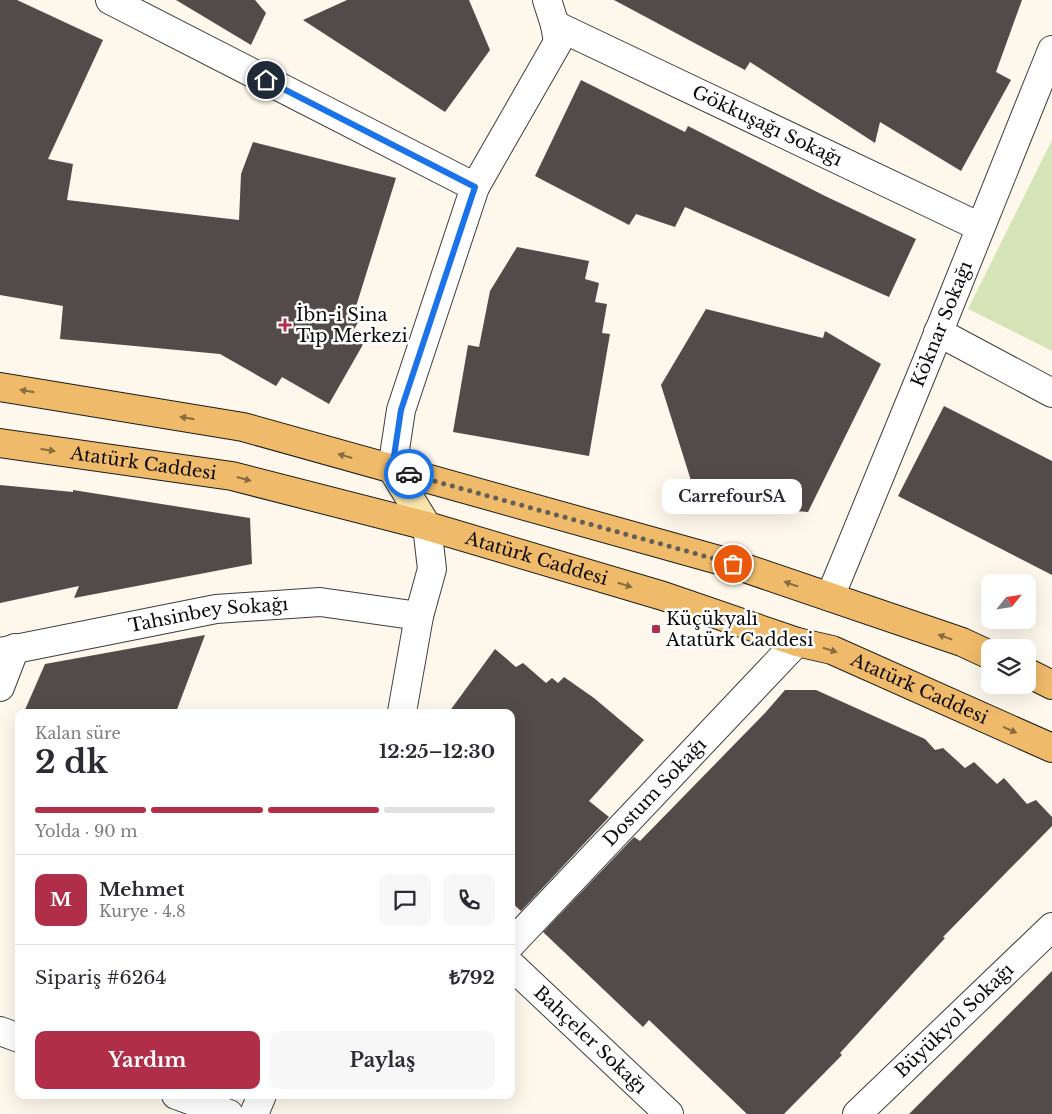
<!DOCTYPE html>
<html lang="tr">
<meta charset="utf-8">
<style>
:root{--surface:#fff;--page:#f7f7f7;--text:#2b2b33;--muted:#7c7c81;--line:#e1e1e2;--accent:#b12e48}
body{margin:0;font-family:"Libre Baskerville",serif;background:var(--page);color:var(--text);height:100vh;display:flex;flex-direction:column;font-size:19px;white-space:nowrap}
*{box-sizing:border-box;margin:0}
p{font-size:16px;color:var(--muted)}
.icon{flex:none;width:28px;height:28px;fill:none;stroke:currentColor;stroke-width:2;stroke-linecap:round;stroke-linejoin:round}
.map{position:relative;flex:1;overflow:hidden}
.details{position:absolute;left:15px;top:709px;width:500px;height:390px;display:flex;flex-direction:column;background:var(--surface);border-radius:10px;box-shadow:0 5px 20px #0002}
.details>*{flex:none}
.needle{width:32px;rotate:60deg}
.buttons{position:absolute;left:981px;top:574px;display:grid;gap:10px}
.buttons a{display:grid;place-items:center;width:55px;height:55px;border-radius:10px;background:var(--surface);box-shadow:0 5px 20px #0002;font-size:25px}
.pin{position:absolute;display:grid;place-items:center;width:42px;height:42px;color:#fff;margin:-21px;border:2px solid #fff;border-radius:50%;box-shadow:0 1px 5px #0007}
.courier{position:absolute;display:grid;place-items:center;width:50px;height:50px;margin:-25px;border:4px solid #1a73e8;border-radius:50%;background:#fff;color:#222;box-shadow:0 1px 6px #0007}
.bubble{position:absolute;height:35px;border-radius:10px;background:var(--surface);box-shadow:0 5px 20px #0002;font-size:16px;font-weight:800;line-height:35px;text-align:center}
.headline em{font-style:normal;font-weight:800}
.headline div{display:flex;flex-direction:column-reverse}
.headline{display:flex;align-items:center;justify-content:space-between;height:85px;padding:0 20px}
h1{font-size:32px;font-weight:800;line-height:38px}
.bar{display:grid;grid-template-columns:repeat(4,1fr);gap:8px 5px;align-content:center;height:60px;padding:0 20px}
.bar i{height:6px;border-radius:4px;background:var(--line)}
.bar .current{background:var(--accent)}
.bar p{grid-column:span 4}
.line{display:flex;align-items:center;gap:12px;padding:0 20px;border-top:1px solid var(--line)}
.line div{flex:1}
.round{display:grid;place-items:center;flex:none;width:52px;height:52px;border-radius:10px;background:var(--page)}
.cta{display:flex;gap:10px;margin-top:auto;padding:10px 20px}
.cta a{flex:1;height:58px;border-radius:10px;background:var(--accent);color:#fff;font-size:20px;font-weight:800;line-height:58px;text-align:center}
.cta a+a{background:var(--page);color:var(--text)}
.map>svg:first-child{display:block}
.green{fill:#d6e5b8}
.building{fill:#534b49}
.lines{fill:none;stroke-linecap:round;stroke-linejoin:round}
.street-casing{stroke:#3e3e3e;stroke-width:30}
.secondary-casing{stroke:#2d2d2d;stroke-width:30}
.primary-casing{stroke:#1c1c1c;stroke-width:30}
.street{stroke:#fff;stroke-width:28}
.secondary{stroke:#f9e5ab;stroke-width:28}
.primary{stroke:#efba6a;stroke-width:28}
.oneway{fill:#886b3f}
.done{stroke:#605e59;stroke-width:5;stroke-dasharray:0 9}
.route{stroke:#1a73e8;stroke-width:6}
.poi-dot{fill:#b12e48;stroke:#fff;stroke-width:2}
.labels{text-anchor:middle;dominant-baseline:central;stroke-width:5;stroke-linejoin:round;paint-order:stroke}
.street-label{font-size:18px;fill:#0b0b0b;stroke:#fff}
.poi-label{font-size:18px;fill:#0b0b0b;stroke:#fff;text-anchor:start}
</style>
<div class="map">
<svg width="1052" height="1114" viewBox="0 0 1052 1114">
<rect width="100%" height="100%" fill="#fef7eb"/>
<!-- green -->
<path class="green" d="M1052,140V351L968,309Z"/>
<!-- building -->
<g class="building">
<path d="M0,0H17L103,40L48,159L73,164L67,200L239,220L241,174L253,142L396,178L354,313L361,317L352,333L365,341L329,404L282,377L276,386L220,354L60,339L63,306L0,295Z"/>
<path d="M176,0H255L266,13L251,45Z"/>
<path d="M347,0H469L490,50L445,112L303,20Z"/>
<path d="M614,0H1022L996,72L1011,80L961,171L880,122L875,143L750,62L745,70Z"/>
<path d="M581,80L685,132L688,126L823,195L916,239L889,297L685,207L675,227L636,214L629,225L535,176Z"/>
<path d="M517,247L589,261L585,279L599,283L595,302L607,304L602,333L610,334L589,456L453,432L468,345L479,347L490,291Z"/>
<path d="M706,309L823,338L825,331L881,364L808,512L698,503L661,385Z"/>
<path d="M944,406L1052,461V575L898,496Z"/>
<path d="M0,485L73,492V490L250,518L252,564L74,598L79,586L0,603Z"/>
<path d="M205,635L176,712H24L45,664Z"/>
<path d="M495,649L516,667L523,663L546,683L552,678L558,683L564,677L594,698L644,740L589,801L609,817L521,911L511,902V712H449Z"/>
<path d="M785,690H816L925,739L935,750L943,748L965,768L974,762L997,784L1004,778L1027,804L1036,800L1052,817V826L943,937L945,938L840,1053L842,1055L784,1114H747L649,1020L643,1027L543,932L634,837L640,841L765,713Z"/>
<path d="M1052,971V1114H909Z"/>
</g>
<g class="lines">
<defs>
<g id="street">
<path d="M110,0L475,187"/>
<path id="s1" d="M555,25L980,227"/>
<path d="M938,332L1052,393"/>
<path d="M392,469L401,410L475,187L558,42L555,25L547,0"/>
<path id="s2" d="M830,597L927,361L1052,50"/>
<path id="s3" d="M0,652L216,609L320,602L419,616"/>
<path d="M0,687L15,648"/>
<path d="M402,712L419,616L432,569L427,526"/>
<path id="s4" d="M511,944L797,642"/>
<path id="s5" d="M511,965L669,1114"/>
<path d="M0,1031L19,1038"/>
<path d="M176,1095L229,1114"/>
<path d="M254,1114L262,1095"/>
<path id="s6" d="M857,1114L1052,927"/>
</g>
<path id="secondary" d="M392,469L427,526"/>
<g id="primary">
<path d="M0,387L243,427L733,564L962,642L990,655"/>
<path id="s7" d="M0,443L232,476L427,526L663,596L797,642L832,650L1052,748"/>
<path d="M1028,673L1052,685"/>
</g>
</defs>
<!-- street casing -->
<use href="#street" class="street-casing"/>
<!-- secondary casing -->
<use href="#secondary" class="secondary-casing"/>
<!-- primary casing -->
<use href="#primary" class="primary-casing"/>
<!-- street -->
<use href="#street" class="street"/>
<!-- secondary -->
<use href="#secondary" class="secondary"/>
<!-- primary -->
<use href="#primary" class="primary"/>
</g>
<!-- one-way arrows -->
<defs><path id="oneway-solid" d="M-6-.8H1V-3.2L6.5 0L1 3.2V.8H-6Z" transform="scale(1.25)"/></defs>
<g class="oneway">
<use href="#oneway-solid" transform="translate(27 391) rotate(-171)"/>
<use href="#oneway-solid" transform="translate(187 418) rotate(-171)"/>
<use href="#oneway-solid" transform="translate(48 450) rotate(8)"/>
<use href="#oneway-solid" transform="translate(345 456) rotate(-164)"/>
<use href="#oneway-solid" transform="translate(244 479) rotate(15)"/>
<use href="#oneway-solid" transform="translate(791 584) rotate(-161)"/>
<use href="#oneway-solid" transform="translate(625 585) rotate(17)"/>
<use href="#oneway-solid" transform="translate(945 637) rotate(-161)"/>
<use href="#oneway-solid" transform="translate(830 650) rotate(17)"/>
<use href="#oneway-solid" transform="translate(1010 730) rotate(24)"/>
</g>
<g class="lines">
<!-- done -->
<path class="done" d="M409,474L733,564"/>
<!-- route -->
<path class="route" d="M266,80L475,187L401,410L392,469L409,474"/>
</g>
<!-- markers -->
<g class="poi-dot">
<path d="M282.5 317.5h5v5h5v5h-5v5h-5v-5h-5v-5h5z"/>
<rect x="651" y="624" width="10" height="10" rx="2.5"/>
</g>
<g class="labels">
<!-- street labels -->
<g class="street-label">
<text stroke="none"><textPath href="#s1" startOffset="235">Gökkuşağı Sokağı</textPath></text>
<text stroke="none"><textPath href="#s2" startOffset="295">Köknar Sokağı</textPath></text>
<text stroke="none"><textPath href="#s7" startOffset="145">Atatürk Caddesi</textPath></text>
<text stroke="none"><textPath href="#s7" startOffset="550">Atatürk Caddesi</textPath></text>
<text stroke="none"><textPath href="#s3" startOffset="212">Tahsinbey Sokağı</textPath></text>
<text stroke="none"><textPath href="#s7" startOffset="955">Atatürk Caddesi</textPath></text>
<text stroke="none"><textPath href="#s4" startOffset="209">Dostum Sokağı</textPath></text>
<text stroke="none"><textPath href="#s6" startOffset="135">Büyükyol Sokağı</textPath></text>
<text stroke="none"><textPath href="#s5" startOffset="109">Bahçeler Sokağı</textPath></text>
</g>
<!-- poi labels -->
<g class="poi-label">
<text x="296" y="315">İbn-i Sina<tspan x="296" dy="21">Tıp Merkezi</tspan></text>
<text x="666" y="619">Küçükyalı<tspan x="666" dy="21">Atatürk Caddesi</tspan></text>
</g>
</g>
</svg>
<div class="buttons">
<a><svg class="needle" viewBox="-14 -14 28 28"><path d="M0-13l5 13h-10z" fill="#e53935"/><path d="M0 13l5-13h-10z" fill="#7c7c81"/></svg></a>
<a><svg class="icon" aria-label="layers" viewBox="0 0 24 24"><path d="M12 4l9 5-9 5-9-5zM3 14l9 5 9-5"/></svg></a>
</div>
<div class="pin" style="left:733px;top:564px;background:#ea580c"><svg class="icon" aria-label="bag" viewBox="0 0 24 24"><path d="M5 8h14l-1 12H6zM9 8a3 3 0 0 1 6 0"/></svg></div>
<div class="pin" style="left:266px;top:80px;background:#1f2937"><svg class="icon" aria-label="home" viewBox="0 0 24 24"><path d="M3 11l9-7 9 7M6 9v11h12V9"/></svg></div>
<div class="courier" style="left:409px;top:474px"><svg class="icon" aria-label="car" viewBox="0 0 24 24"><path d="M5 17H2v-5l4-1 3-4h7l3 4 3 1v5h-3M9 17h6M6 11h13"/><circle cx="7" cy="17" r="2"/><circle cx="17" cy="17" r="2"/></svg></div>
<div class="bubble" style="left:662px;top:479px;width:140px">CarrefourSA</div>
<section class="details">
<div class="headline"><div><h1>2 dk</h1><p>Kalan süre</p></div><em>12:25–12:30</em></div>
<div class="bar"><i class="current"></i><i class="current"></i><i class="current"></i><i></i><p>Yolda · 90 m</p></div>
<div class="line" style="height:90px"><b class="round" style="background:var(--accent);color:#fff">M</b><div><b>Mehmet</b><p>Kurye · 4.8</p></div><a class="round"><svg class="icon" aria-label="chat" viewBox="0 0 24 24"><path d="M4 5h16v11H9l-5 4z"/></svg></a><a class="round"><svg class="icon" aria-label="phone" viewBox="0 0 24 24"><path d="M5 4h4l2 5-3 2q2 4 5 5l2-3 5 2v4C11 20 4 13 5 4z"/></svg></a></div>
<div class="line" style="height:65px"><div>Sipariş #6264</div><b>₺792</b></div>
<div class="cta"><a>Yardım</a><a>Paylaş</a></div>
</section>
</div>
